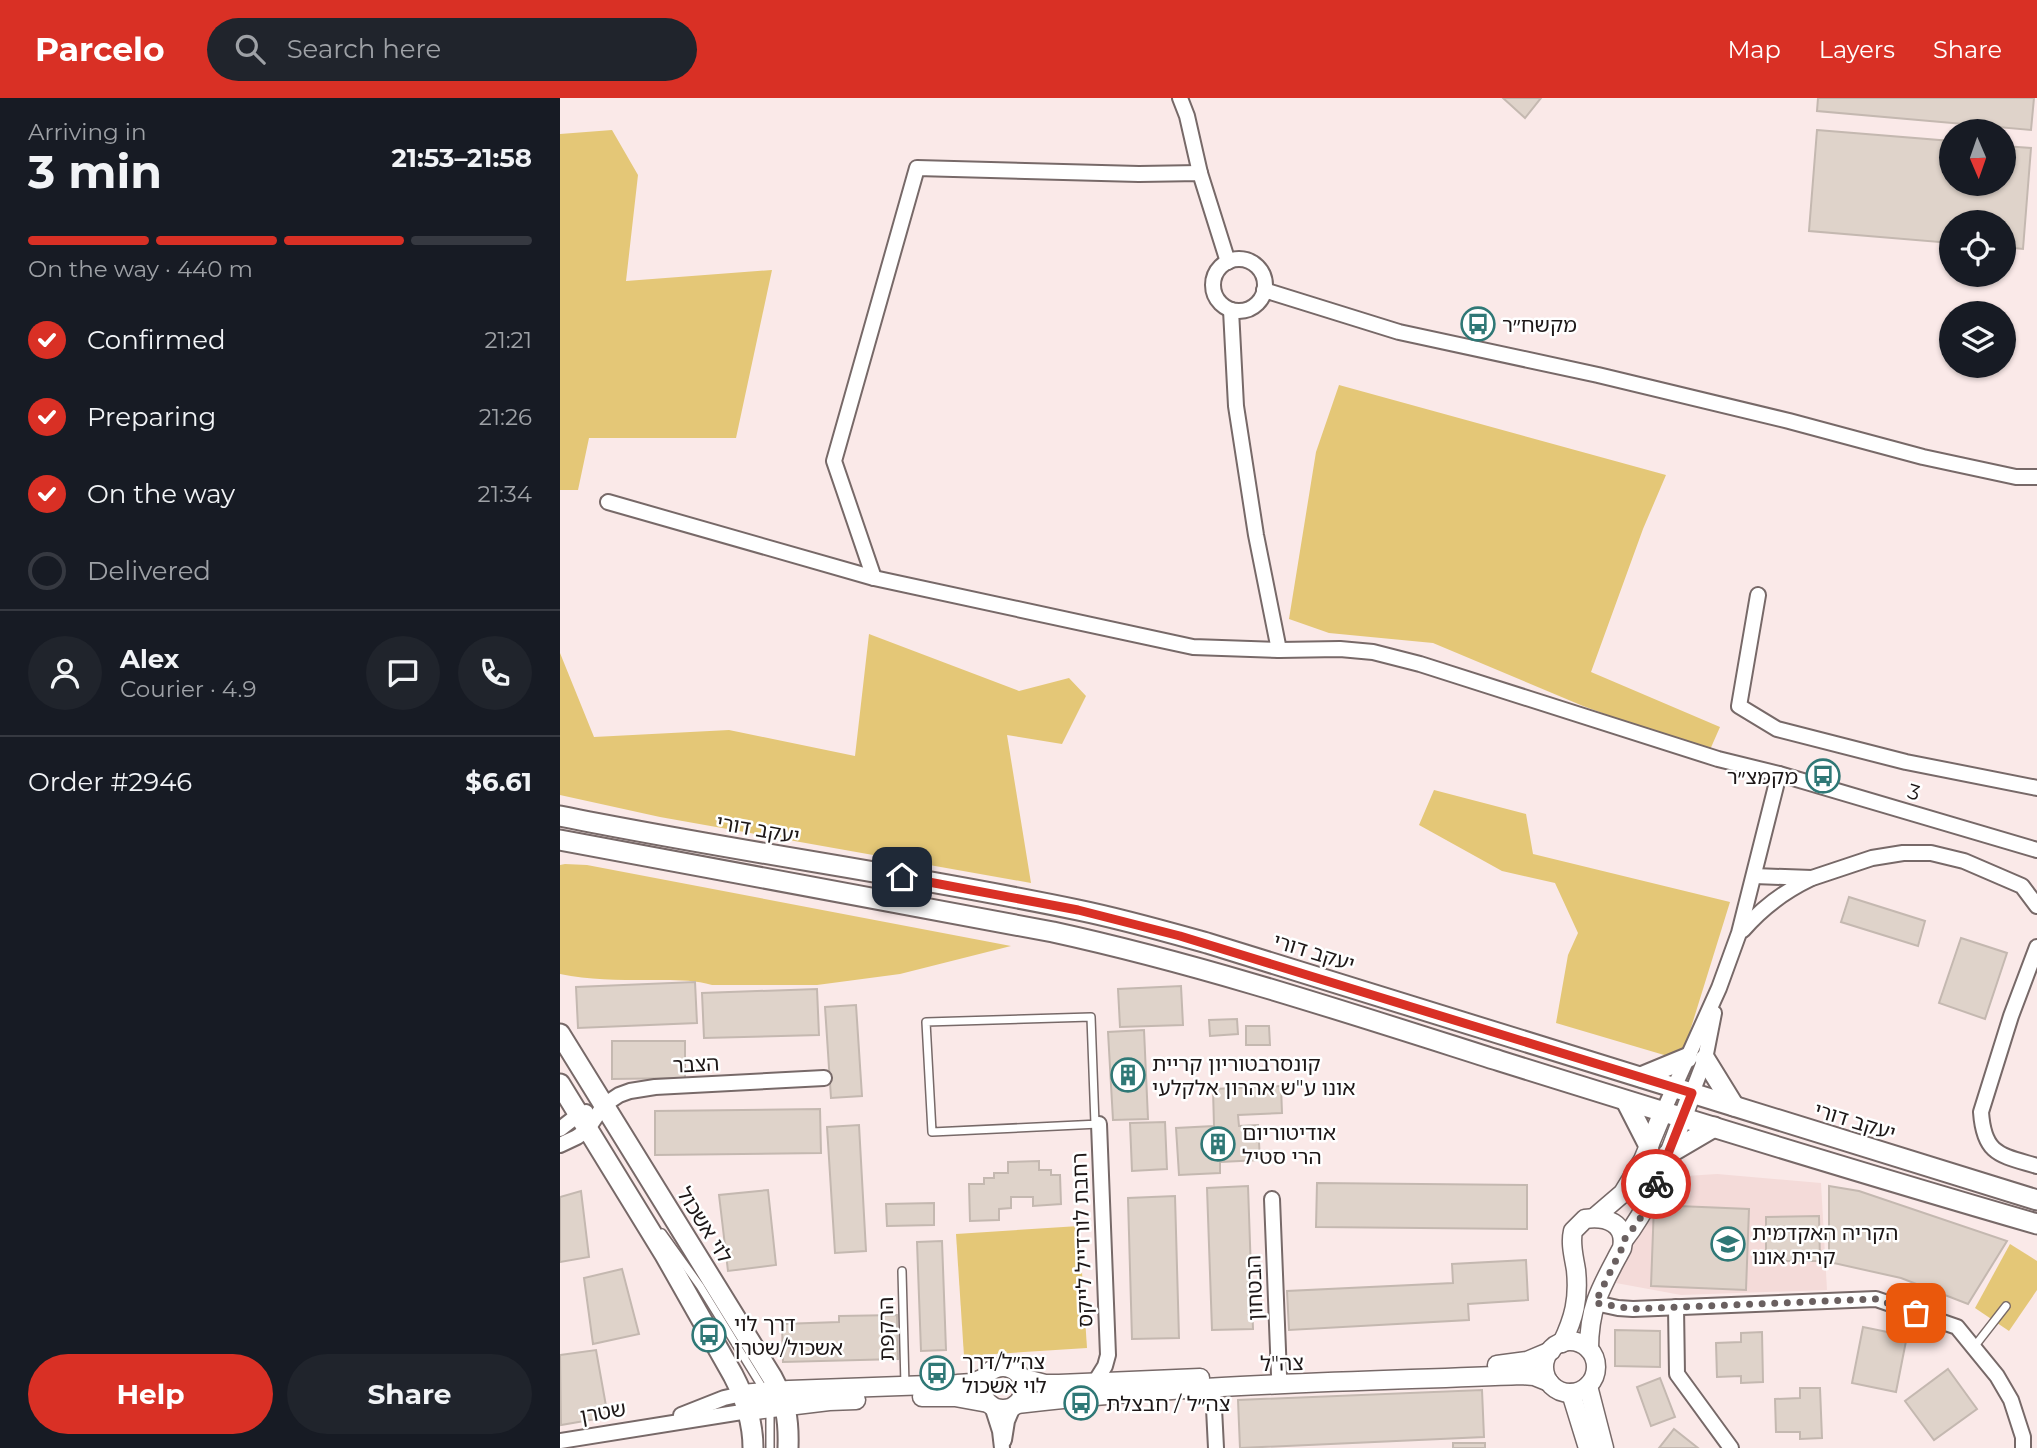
<!DOCTYPE html>
<meta charset="utf-8">
<style>
:root{--surface:#171b24;--page:#20242c;--text:#f1f3f6;--muted:#9ea1a6;--line:#363941;--accent:#d93025}
body{margin:0;font-family:Montserrat,"Noto Sans Hebrew",sans-serif;background:var(--page);color:var(--text);height:100vh;display:flex;flex-direction:column;font-size:26px;white-space:nowrap}
*{box-sizing:border-box;margin:0}
p{font-size:23px;color:var(--muted)}
.icon{flex:none;width:38px;height:38px;fill:none;stroke:currentColor;stroke-width:2;stroke-linecap:round;stroke-linejoin:round}
.map{position:relative;flex:1;overflow:hidden}
.panel{display:flex;flex-direction:column;background:var(--surface);width:560px}
.panel>*{flex:none}
.needle{width:46px;rotate:178deg}
.tools{position:absolute;left:1379px;top:21px;display:grid;gap:14px}
.tools a{display:grid;place-items:center;width:77px;height:77px;border-radius:50%;background:var(--surface);box-shadow:0 2px 5px #0004;font-size:35px}
.pin{position:absolute;display:grid;place-items:center;width:60px;height:60px;color:#fff;margin:-30px;border-radius:14px;box-shadow:0 4px 10px #0006}
.courier{position:absolute;display:grid;place-items:center;width:70px;height:70px;margin:-35px;border:5px solid #d93025;border-radius:50%;background:#fff;color:#222;box-shadow:0 2px 9px #0007}
.head em{font-style:normal;font-weight:700}
.head div{display:flex;flex-direction:column-reverse}
.head{display:flex;align-items:center;justify-content:space-between;height:119px;padding:0 28px}
h1{font-size:46px;font-weight:700;line-height:52px}
.bar{display:grid;grid-template-columns:repeat(4,1fr);gap:10px 7px;align-content:center;height:84px;padding:0 28px}
.bar i{height:9px;border-radius:5px;background:var(--line)}
.bar .on{background:var(--accent)}
.bar p{grid-column:span 4}
.line{display:flex;align-items:center;gap:18px;padding:0 28px;border-top:2px solid var(--line)}
.line div{flex:1}
.round{display:grid;place-items:center;flex:none;width:74px;height:74px;border-radius:37px;background:var(--page)}
ol{padding:0 28px;list-style:none}
li{display:flex;align-items:center;gap:21px;height:77px}
li p{margin-inline-start:auto}
li .icon{padding:7px;border-radius:50%;background:var(--accent);color:#fff;stroke-width:4}
li:last-child{color:var(--muted)}
li i{width:38px;height:38px;border:4px solid var(--line);border-radius:50%}
.button{display:flex;gap:14px;margin-top:auto;padding:14px 28px}
.button a{flex:1;height:80px;border-radius:42px;background:var(--accent);color:#fff;font-size:28px;font-weight:700;line-height:80px;text-align:center}
.button a+a{background:var(--page);color:var(--text)}
header{display:flex;align-items:center;gap:42px;box-sizing:border-box;height:98px;padding:0 35px;background:var(--accent);color:#fff}
header strong{font-size:33px}
nav{display:flex;gap:38px;margin-inline-start:auto;font-size:24px}
.search{width:490px;height:63px;background:var(--page);display:flex;align-items:center;gap:18px;box-sizing:border-box;padding:0 24px;border-radius:38px;color:var(--muted);font-size:26px}
main{display:flex;flex:1;min-height:0}
.map>svg:first-child{display:block}
.built{fill:#f4dbd9}
.green{fill:#e4c777}
.building{fill:#dfd3ca;stroke:#c4b8b0;stroke-width:2}
.lines{fill:none;stroke-linecap:round;stroke-linejoin:round}
.service-casing{stroke:#776968;stroke-width:10}
.minor-casing{stroke:#776968;stroke-width:18}
.tertiary-casing{stroke:#776968;stroke-width:21}
.secondary-casing{stroke:#776968;stroke-width:23}
.service{stroke:#fff;stroke-width:7}
.minor{stroke:#fff;stroke-width:14}
.tertiary{stroke:#fff;stroke-width:18}
.secondary{stroke:#fff;stroke-width:19}
.done{stroke:#6a6060;stroke-width:7;stroke-dasharray:0 12.6}
.route{stroke:#d93025;stroke-width:9}
.labels{text-anchor:middle;dominant-baseline:central;stroke-width:5;stroke-linejoin:round;paint-order:stroke}
.poi-label{font-size:21px;fill:#1d1717;stroke:#fff;text-anchor:start}
.street-label{font-size:21px;fill:#1d1717;stroke:#fff}
</style>
<header>
<strong>Parcelo</strong>
<div class="search"><svg class="icon" aria-label="search" viewBox="0 0 24 24"><circle cx="10" cy="10" r="6"/><path d="M15 15l6 6"/></svg>Search here</div>
<nav><a>Map</a><a>Layers</a><a>Share</a></nav>
</header>
<main>
<section class="panel">
<div class="head"><div><h1>3 min</h1><p>Arriving in</p></div><em>21:53–21:58</em></div>
<div class="bar"><i class="on"></i><i class="on"></i><i class="on"></i><i></i><p>On the way · 440 m</p></div>
<ol>
<li><svg class="icon" aria-label="check" viewBox="0 0 24 24"><path d="M5 12l5 5 9-10"/></svg>Confirmed<p>21:21</p></li>
<li><svg class="icon" aria-label="check" viewBox="0 0 24 24"><path d="M5 12l5 5 9-10"/></svg>Preparing<p>21:26</p></li>
<li><svg class="icon" aria-label="check" viewBox="0 0 24 24"><path d="M5 12l5 5 9-10"/></svg>On the way<p>21:34</p></li>
<li><i></i>Delivered</li>
</ol>
<div class="line" style="height:126px"><a class="round"><svg class="icon" aria-label="person" viewBox="0 0 24 24"><circle cx="12" cy="8" r="4"/><path d="M4 21q1-7 8-7t8 7"/></svg></a><div><b>Alex</b><p>Courier · 4.9</p></div><a class="round"><svg class="icon" aria-label="chat" viewBox="0 0 24 24"><path d="M4 5h16v11H9l-5 4z"/></svg></a><a class="round"><svg class="icon" aria-label="phone" viewBox="0 0 24 24"><path d="M5 4h4l2 5-3 2q2 4 5 5l2-3 5 2v4C11 20 4 13 5 4z"/></svg></a></div>
<div class="line" style="height:91px"><div>Order #2946</div><b>$6.61</b></div>
<div class="button"><a>Help</a><a>Share</a></div>
</section>
<div class="map">
<svg width="1477" height="1350" viewBox="0 0 1477 1350">
<rect width="100%" height="100%" fill="#fae9e8"/>
<!-- built -->
<path class="built" d="M1157,1076L1261,1085L1267,1192L1121,1197L1056,1185L1086,1107L1112,1085L1126,1078Z"/>
<!-- green -->
<g class="green">
<path d="M52,32L78,77L66,183L212,172L176,340H29L18,392H0V36Z"/>
<path d="M779,287L1106,377L1083,431L1031,574L1160,629L1149,654L1023,608L873,545L769,535L729,521L756,354Z"/>
<path d="M309,536L459,593L509,580L526,598L502,646L447,637L471,785L100,719L0,697V555L34,639L169,632L295,658Z"/>
<path d="M874,692L966,716L973,756L1170,804L1121,962L996,925L1008,857L1018,835L995,785L942,773L859,727Z"/>
<path d="M5,766L27,767L451,848L340,876L257,887H152C131,881 110,882 87,882C58,882 29,882 0,876V767Z"/>
<path d="M519,1128L527,1250L404,1258L396,1136Z"/>
<path d="M1450,1146L1477,1163V1192L1449,1233L1415,1210Z"/>
</g>
<!-- building -->
<g class="building">
<path d="M943,0H981L965,20Z"/>
<path d="M1258,0H1474L1471,32L1257,13Z"/>
<path d="M1257,32L1391,43V86H1444V48L1471,50L1463,151L1444,149V124H1391V145L1249,133Z"/>
<path d="M1289,799L1365,823L1358,848L1281,824Z"/>
<path d="M1401,840L1447,855L1425,921L1379,905Z"/>
<path d="M135,884L137,925L18,930L16,889Z"/>
<path d="M621,888L623,927L560,929L558,891Z"/>
<path d="M257,891L259,937L144,940L142,895Z"/>
<path d="M296,907L302,998L271,1000L265,909Z"/>
<path d="M677,921L678,936L650,938L649,922Z"/>
<path d="M686,928H709L710,947H686Z"/>
<path d="M584,932L588,1021L553,1022L548,934Z"/>
<path d="M52,943H125V980L52,981Z"/>
<path d="M721,988L722,1015L678,1017L679,1028L698,1027L700,1062L660,1064V1075L619,1077L616,1030L654,1028L653,991Z"/>
<path d="M260,1011L261,1055L95,1057V1013Z"/>
<path d="M605,1024L607,1071L572,1073L570,1025Z"/>
<path d="M299,1027L306,1153L275,1155L267,1029Z"/>
<path d="M479,1063V1072H491V1077H500L501,1106L473,1108V1099H451V1110L439,1111V1122L410,1123L409,1086H424V1080H434V1075H448V1064Z"/>
<path d="M757,1085L967,1087V1131L756,1129Z"/>
<path d="M688,1088L693,1231L652,1232L647,1090Z"/>
<path d="M1269,1088L1299,1093L1447,1143L1408,1206L1341,1180L1269,1164Z"/>
<path d="M208,1092L216,1167L168,1173L159,1097Z"/>
<path d="M21,1093L29,1159L0,1164V1099Z"/>
<path d="M615,1098L619,1240L572,1241L568,1100Z"/>
<path d="M374,1105V1127L327,1128L326,1106Z"/>
<path d="M1094,1107L1189,1111L1186,1192L1091,1188Z"/>
<path d="M1259,1118L1260,1163H1206V1119Z"/>
<path d="M382,1143L386,1252L361,1253L357,1144Z"/>
<path d="M966,1162L968,1202L908,1206L909,1222L729,1232L727,1193L893,1185L892,1166Z"/>
<path d="M62,1171L79,1236L33,1246L24,1180Z"/>
<path d="M337,1217L338,1261L223,1264L222,1226L279,1224V1218Z"/>
<path d="M1303,1229L1347,1238L1336,1294L1292,1285Z"/>
<path d="M1055,1232L1100,1233V1269L1055,1268Z"/>
<path d="M1202,1234L1203,1284L1181,1285V1278L1157,1279L1156,1245L1181,1244V1235Z"/>
<path d="M36,1252L48,1319L1,1327L0,1257Z"/>
<path d="M1388,1271L1417,1311L1374,1342L1345,1303Z"/>
<path d="M1100,1280L1115,1319L1091,1328L1077,1289Z"/>
<path d="M1240,1290H1260L1262,1340L1240,1341V1334H1216L1215,1301L1240,1300Z"/>
<path d="M922,1292L924,1339L680,1350L678,1302Z"/>
<path d="M1114,1331L1138,1350H1099Z"/>
<rect x="893" y="1345" width="32" height="5"/>
</g>
<g class="lines">
<defs>
<g id="service">
<path d="M535,1026L531,919L366,924L372,1034L539,1026"/>
<path d="M102,1135L140,1188L204,1292"/>
<path d="M342,1173L345,1287"/>
<path d="M1414,1249L1446,1208"/>
<path d="M210,1350V1310"/>
</g>
<g id="minor">
<path d="M620,0L627,18L640,75"/>
<circle cx="679" cy="187" r="26"/>
<path d="M704,192L839,234L1038,277L1229,323L1363,359L1456,379H1477"/>
<path d="M671,212L676,308L696,437L719,552"/>
<path d="M48,404L314,480L633,549L719,552L780,551L813,554L860,566L1158,661L1219,676L1477,752"/>
<path d="M314,480L274,363L357,70L579,76L640,75L668,164"/>
<path d="M1198,497L1179,608L1217,631L1346,664L1477,690"/>
<path d="M1194,778L1252,780L1312,760L1343,755H1371L1404,763L1462,788L1477,808"/>
<path d="M1183,832C1202,810 1223,794 1250,781"/>
<path d="M1477,849L1451,918L1421,1014C1424,1057 1440,1057 1477,1068"/>
<path d="M1132,995L1145,961L1154,915"/>
<path d="M1103,1014L1159,890L1179,835L1219,676"/>
<path d="M0,1031L18,1017L26,1014"/>
<path d="M0,1047L17,1039L27,1032L44,1007L59,997L70,993L95,989L264,980"/>
<path d="M712,1101L719,1277"/>
<path d="M1035,1205L1058,1210L1073,1211L1316,1201L1397,1229L1437,1278L1451,1302L1463,1339V1350"/>
<path d="M1116,1209L1117,1276L1171,1350"/>
<path d="M535,1284L545,1268L548,1257L539,1026"/>
<path d="M653,1290L656,1350"/>
<path d="M432,1308L440,1333L442,1350"/>
<path d="M121,1317L164,1300L182,1296"/>
<path d="M444,1342L447,1323L453,1309"/>
<path d="M0,1343L188,1313"/>
</g>
<g id="tertiary">
<path d="M1035,1119L1063,1095L1083,1062L1103,1014"/>
<path d="M1063,1143C1097,1100 1112,1045 1132,995"/>
<circle cx="1010" cy="1269" r="26"/>
<path d="M1002,1245C1014,1220 1019,1201 1016,1172C1014,1159 1010,1146 1013,1133L1025,1121C1046,1118 1067,1125 1062,1150C1042,1188 1029,1207 1029,1251"/>
<path d="M937,1267L967,1263L991,1253"/>
<circle cx="443" cy="1290" r="21"/>
<path d="M462,1280L485,1286H499L640,1280"/>
<path d="M1028,1288L1044,1350"/>
<path d="M1011,1295L1028,1350"/>
<path d="M182,1296L229,1292L397,1286L412,1285L424,1280"/>
<path d="M362,1299H395L428,1305"/>
<path d="M457,1306C624,1286 793,1284 961,1277L974,1278L989,1284"/>
<path d="M188,1313L269,1303L296,1302"/>
</g>
<g id="secondary">
<path d="M0,718C172,753 346,776 518,812C562,821 604,833 647,845L1477,1102"/>
<path d="M0,742L493,834C644,867 792,916 940,963C1119,1019 1297,1074 1477,1126"/>
<path d="M0,936L212,1279C226,1305 229,1321 228,1350"/>
<path d="M1145,961L1174,1008"/>
<path d="M1081,979L1127,960"/>
<path d="M0,986L105,1157L173,1277C185,1300 193,1324 193,1350"/>
<path d="M1066,1003L1089,1048"/>
<path d="M1108,1056L1154,1029"/>
</g>
</defs>
<!-- service casing -->
<use href="#service" class="service-casing"/>
<!-- minor casing -->
<use href="#minor" class="minor-casing"/>
<!-- tertiary casing -->
<use href="#tertiary" class="tertiary-casing"/>
<!-- secondary casing -->
<use href="#secondary" class="secondary-casing"/>
<!-- service -->
<use href="#service" class="service"/>
<!-- minor -->
<use href="#minor" class="minor"/>
<!-- tertiary -->
<use href="#tertiary" class="tertiary"/>
<!-- secondary -->
<use href="#secondary" class="secondary"/>
</g>
<g class="lines">
<!-- done -->
<path class="done" d="M1096,1086L1079,1123L1063,1143L1062,1150L1035,1205L1073,1211L1316,1201L1356,1215"/>
<!-- route -->
<path class="route" d="M342,779L518,812L620,838L1132,995L1096,1086"/>
</g>
<!-- icons -->
<defs>
<symbol id="bus-ring" viewBox="-11 -11 22 22"><circle r="9.5" fill="#fff" stroke="#2f7876" stroke-width="1.5"/><path d="M-5-6H5V4H4V6H2V4H-2V6H-4V4H-5ZM-3.5-4V0h7V-4ZM-3.5 1.2v1.5H-2V1.2ZM2 1.2v1.5H3.5V1.2Z" fill="#2f7876"/></symbol>
<symbol id="building-ring" viewBox="-11 -11 22 22"><circle r="9.5" fill="#fff" stroke="#2f7876" stroke-width="1.5"/><path d="M-4-6H4V6H1V3H-1V6H-4ZM-2.5-4.3h1.7v1.8h-1.7ZM.8-4.3h1.7v1.8H.8ZM-2.5-1h1.7V.8h-1.7ZM.8-1h1.7V.8H.8Z" fill="#2f7876"/></symbol>
<symbol id="university-ring" viewBox="-11 -11 22 22"><circle r="9.5" fill="#fff" stroke="#2f7876" stroke-width="1.5"/><path d="M0-5L7-2L0 1L-7-2ZM-4 1L0 2.5L4 1V4Q0 6-4 4Z" fill="#2f7876"/></symbol>
</defs>
<g fill-rule="evenodd">
<use href="#bus-ring" x="899" y="207" width="38" height="38"/>
<use href="#bus-ring" x="1244" y="659" width="38" height="38"/>
<use href="#building-ring" x="549" y="958" width="38" height="38"/>
<use href="#building-ring" x="639" y="1027" width="38" height="38"/>
<use href="#university-ring" x="1149" y="1127" width="38" height="38"/>
<use href="#bus-ring" x="130" y="1218" width="38" height="38"/>
<use href="#bus-ring" x="358" y="1256" width="38" height="38"/>
<use href="#bus-ring" x="502" y="1286" width="38" height="38"/>
</g>
<g class="labels">
<!-- poi labels -->
<g class="poi-label">
<text x="942" y="226">מקשח״ר</text>
<text x="1238" y="678" text-anchor="end">מקמצ״ר</text>
<text x="592" y="965">קונסרבטוריון קריית<tspan x="592" dy="24">אונו ע"ש אהרון אלקלעי</tspan></text>
<text x="682" y="1034">אודיטוריום<tspan x="682" dy="24">הרי סטיל</tspan></text>
<text x="1192" y="1134">הקריה האקדמית<tspan x="1192" dy="24">קרית אונו</tspan></text>
<text x="174" y="1225">דרך לוי<tspan x="174" dy="24">אשכול/שטרן</tspan></text>
<text x="402" y="1263">צה״ל/דרך<tspan x="402" dy="24">לוי אשכול</tspan></text>
<text x="546" y="1305">צה״ל / חבצלת</text>
</g>
<!-- street labels -->
<g class="street-label">
<text transform="translate(1354 694) rotate(16)">3</text>
<text transform="translate(198 731) rotate(10)">יעקב דורי</text>
<text transform="translate(754 854) rotate(17)">יעקב דורי</text>
<text transform="translate(136 966) rotate(-3)">הצבר</text>
<text transform="translate(1295 1023) rotate(17)">יעקב דורי</text>
<text transform="translate(145 1127) rotate(58)">לוי אשכול</text>
<text transform="translate(522 1142) rotate(-92)">רחבת לורדייל לייקס</text>
<text transform="translate(694 1190) rotate(-92)">הבטחון</text>
<text transform="translate(326 1231) rotate(-91)">הרקפת</text>
<text transform="translate(722 1265) rotate(-2)">צה"ל</text>
<text transform="translate(43 1314) rotate(-10)">שטרן</text>
</g>
</g>
</svg>
<div class="tools">
<a><svg class="needle" viewBox="-14 -14 28 28"><path d="M0-13l5 13h-10z" fill="#e53935"/><path d="M0 13l5-13h-10z" fill="#9ea1a6"/></svg></a>
<a><svg class="icon" aria-label="locate" viewBox="0 0 24 24"><circle cx="12" cy="12" r="6"/><path d="M12 2v4M12 18v4M2 12h4M18 12h4"/></svg></a>
<a><svg class="icon" aria-label="layers" viewBox="0 0 24 24"><path d="M12 4l9 5-9 5-9-5zM3 14l9 5 9-5"/></svg></a>
</div>
<div class="pin" style="left:1356px;top:1215px;background:#ea580c"><svg class="icon" aria-label="bag" viewBox="0 0 24 24"><path d="M5 8h14l-1 12H6zM9 8a3 3 0 0 1 6 0"/></svg></div>
<div class="pin" style="left:342px;top:779px;background:#1f2937"><svg class="icon" aria-label="home" viewBox="0 0 24 24"><path d="M3 11l9-7 9 7M6 9v11h12V9"/></svg></div>
<div class="courier" style="left:1096px;top:1086px"><svg class="icon" aria-label="bike" viewBox="0 0 24 24"><circle cx="6" cy="16" r="4"/><circle cx="18" cy="16" r="4"/><path d="M6 16l4-8h5l3 8M10 8l3 8H6M13 5h3"/></svg></div>
</div>
</main>
